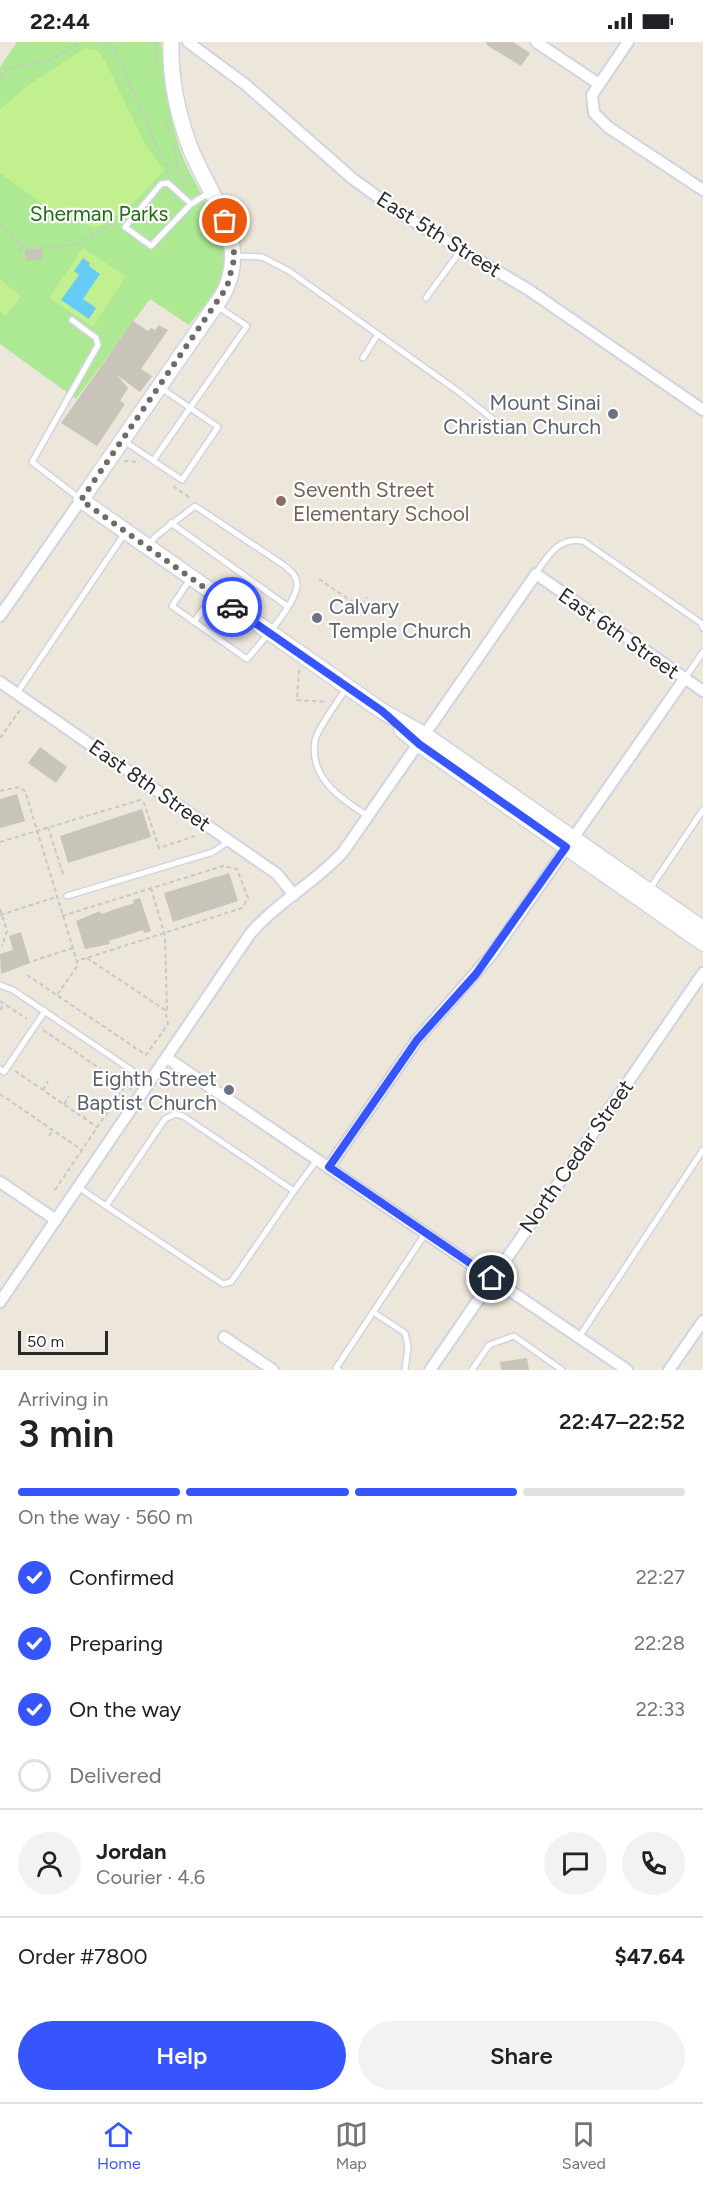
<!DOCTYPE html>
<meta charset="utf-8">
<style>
:root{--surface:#fff;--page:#f2f2f2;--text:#202124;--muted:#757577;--line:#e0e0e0;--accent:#3655ff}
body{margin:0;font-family:Figtree,sans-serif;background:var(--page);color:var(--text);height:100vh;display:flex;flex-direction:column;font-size:22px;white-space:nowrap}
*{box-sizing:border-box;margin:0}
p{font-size:20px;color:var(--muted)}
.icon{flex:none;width:33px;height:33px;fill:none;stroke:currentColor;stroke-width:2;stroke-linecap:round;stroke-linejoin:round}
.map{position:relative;height:1328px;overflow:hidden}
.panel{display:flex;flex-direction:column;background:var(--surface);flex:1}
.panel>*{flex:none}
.scale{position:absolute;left:18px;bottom:15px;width:90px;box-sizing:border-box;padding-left:6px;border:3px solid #2a2a2a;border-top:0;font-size:16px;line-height:21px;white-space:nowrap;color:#2a2a2a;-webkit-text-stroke:4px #fff;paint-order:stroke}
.pin{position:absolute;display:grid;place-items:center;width:51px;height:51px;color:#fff;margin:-26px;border:3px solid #fff;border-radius:50%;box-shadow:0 2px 6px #0007}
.courier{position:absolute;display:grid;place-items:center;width:60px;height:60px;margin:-30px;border:4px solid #3655ff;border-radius:50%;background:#fff;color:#222;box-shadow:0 2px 8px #0007}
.overview em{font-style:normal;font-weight:600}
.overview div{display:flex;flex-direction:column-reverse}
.overview{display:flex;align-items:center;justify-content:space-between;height:102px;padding:0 18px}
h1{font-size:39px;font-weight:600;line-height:45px}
.bar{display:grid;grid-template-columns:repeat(4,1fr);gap:9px 6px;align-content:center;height:72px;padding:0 18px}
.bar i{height:8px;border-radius:4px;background:var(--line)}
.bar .current{background:var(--accent)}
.bar p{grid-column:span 4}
.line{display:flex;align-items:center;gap:15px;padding:0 18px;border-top:2px solid var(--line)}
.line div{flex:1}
.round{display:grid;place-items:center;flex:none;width:63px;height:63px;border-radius:32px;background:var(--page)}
ol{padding:0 18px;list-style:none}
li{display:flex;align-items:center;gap:18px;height:66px}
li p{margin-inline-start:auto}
li .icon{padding:6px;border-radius:50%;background:var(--accent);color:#fff;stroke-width:4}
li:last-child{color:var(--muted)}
li i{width:33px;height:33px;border:3px solid var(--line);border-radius:50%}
.primary-button{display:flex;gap:12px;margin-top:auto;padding:12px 18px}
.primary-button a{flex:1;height:69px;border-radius:36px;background:var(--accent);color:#fff;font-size:24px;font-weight:600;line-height:69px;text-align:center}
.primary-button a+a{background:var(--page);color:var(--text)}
.status{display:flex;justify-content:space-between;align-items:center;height:42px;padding:0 30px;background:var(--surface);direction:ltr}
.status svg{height:16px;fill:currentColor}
.tabs{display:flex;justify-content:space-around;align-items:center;height:84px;border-top:2px solid var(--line);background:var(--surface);font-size:16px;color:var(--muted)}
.tabs a{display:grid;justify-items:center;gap:3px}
.tabs .current{color:var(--accent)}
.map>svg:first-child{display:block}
.green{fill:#ade893}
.pitch{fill:#c3f08e}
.water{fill:#66ccf7}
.building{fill:#c8c4ba}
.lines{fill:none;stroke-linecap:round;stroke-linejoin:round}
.lane-casing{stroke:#d0d3e4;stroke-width:8}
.street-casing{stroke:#d0d3e4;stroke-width:14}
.secondary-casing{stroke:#d0d3e4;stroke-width:18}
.path{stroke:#c8c8c8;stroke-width:2;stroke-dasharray:4.5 3;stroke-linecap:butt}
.lane{stroke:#fff;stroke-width:5}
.street{stroke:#fff;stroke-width:10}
.secondary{stroke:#fff;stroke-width:15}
.done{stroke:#6e6c68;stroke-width:6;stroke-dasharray:0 10.8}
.route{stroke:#3655ff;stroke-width:8}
.worship-dot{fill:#6b7280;stroke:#fff;stroke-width:2}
.education-dot{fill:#8d6e63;stroke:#fff;stroke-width:2}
.labels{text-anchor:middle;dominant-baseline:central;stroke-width:4.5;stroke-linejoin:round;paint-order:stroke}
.park-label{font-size:21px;fill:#246d15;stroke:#fff}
.street-label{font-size:21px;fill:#2a2a2a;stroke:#fff}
.worship-label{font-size:21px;fill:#5b616d;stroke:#fff;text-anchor:end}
.education-label{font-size:21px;fill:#785e54;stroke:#fff;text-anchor:start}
</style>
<div class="status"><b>22:44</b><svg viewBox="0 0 49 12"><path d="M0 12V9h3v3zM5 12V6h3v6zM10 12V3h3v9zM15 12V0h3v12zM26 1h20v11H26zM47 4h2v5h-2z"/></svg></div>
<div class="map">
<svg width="703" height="1328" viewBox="0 0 703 1328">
<rect width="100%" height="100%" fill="#ede6db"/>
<!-- green -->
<path class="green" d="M17,0H161C164,33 170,82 182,113C194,144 226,187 225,220C225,244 203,264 189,283L150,257L76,357L0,302V25Z"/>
<!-- pitch -->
<g class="pitch">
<path d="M85,6L98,9L105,19L146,104L164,128C141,154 127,171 94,186L43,162L0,131V67L30,42Z"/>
<path d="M83,206L126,234L93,285L49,256Z"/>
<path d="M0,237L21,255L5,274L0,269Z"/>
</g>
<!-- water -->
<path class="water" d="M83,216L90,221L89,224L100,232L83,257L96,266L89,277L61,258L79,233L74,229Z"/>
<!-- building -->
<g class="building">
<path d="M486,0H513L530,11L521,24L488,4Z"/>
<path d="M42,207L43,217L26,219L25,208Z"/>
<path d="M133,279L148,289L151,286L155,288L159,283L168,288L141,327L152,334L140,350L117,333L128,346L120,359L125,362L97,404L61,381Z"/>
<path d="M40,705L67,725L56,741L28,721Z"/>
<path d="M17,752L25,779L0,786V757Z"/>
<path d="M142,767L151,795L68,821L60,794Z"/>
<path d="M229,831L238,859L173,880L164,851Z"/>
<path d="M140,856L151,889L144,891L143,888L109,899L110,902L85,907L76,879L100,869L101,872L134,861L133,858Z"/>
<path d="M21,890L30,921L1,932L0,912L13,908L9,894Z"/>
<path d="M527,1316L529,1328H501L500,1320Z"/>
</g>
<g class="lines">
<defs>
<g id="lane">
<path d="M191,162L168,141L161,142L125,185L151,204L191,162L209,151"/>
<path d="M235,214L262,215L289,229L459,350L500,383"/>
<path d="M426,256L461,208"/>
<path d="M72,278L96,296L98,303L32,420L79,456"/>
<path d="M363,316L378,292"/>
<path d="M124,399L182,438L218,385L161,346"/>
<path d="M153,419L247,284L217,264"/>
<path d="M171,481L287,564"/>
<path d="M148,504L156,494L195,464L285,524C291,529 297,534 297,543C297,561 259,603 247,617L172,564L191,536"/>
<path d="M536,531C549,513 558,495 583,499L701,581L703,586"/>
<path d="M194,580L214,552"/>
<path d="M685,636L703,610"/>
<path d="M346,646C339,659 317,686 315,699C309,736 341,757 368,774"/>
<path d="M17,651L125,491"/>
<path d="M649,848L703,768"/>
<path d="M67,854L213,810L228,800"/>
<path d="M0,943L13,948L149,1040"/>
<path d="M0,1027L4,1030L45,969"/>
<path d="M78,1145L106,1164L165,1077L175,1072L183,1074L294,1149L317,1118"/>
<path d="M106,1164L223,1242L231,1240L294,1149"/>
<path d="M373,1270L405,1291L408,1304L405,1328"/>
<path d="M579,1295L703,1108"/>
<path d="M339,1328L336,1326L425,1192"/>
<path d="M472,1328L489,1303L514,1294L562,1328"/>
</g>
<g id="street">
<path d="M188,0L246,43L353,137L403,173L529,248L703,368"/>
<path d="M536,0L599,42"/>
<path d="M628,0L592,53L594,71L608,85L703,148"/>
<path d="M0,574L81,458"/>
<path d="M0,640L277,832L294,853"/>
<path d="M167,1016L627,1328"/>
<path d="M329,1125L417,998L492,912L685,636"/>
<path d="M0,1140L56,1178"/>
<path d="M0,1260L250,892C277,860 315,841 343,810L536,532L703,649"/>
<path d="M224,1295L273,1328"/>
<path d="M430,1328L703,931"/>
<path d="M669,1328L703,1279"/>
</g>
<g id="secondary">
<path d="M171,0C170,33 177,69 188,100C206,152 254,198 222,254L81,458L382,669L425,693L703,887"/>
<path d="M402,688L419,702L703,901"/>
</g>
</defs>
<!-- lane casing -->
<use href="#lane" class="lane-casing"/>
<!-- street casing -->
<use href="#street" class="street-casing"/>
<!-- secondary casing -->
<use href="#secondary" class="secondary-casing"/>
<!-- path -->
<g class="path">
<path d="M107,0L114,5L159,110L167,123V132"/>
<path d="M155,0L157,25"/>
<path d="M0,34L8,26L49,19L81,0"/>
<path d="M166,78L169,90"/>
<path d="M174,104L178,128L187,146"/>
<path d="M0,181L26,206"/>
<path d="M18,208L77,202L110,183L115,184"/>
<path d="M124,419L139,420"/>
<path d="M173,444L190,456"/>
<path d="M319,537L360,565L367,555"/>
<path d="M299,628L297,658L327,660"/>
<path d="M0,696L20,668"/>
<path d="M0,749L19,745L25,749L78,923L57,953"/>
<path d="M48,785L64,835"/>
<path d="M0,800L140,758L144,761L159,806L195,794"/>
<path d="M151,846L165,894L167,969"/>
<path d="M0,867L7,889L2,904"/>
<path d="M0,873L56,855"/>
<path d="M62,874L223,824L237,827L248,856L242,866L77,919"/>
<path d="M33,919L73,906"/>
<path d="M27,933L146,1013L168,982L165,968L87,916"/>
<path d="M0,959L27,977"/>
<path d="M0,968L4,962"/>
<path d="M43,988L132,1048"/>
<path d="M15,1029L97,1085"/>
<path d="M43,1048L48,1039"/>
<path d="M0,1052L82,1108"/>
<path d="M78,1060L85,1076"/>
<path d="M64,1062L69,1054"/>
<path d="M49,1094L53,1088"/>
<path d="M55,1148L125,1044"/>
</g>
<!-- lane -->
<use href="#lane" class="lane"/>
<!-- street -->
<use href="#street" class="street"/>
<!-- secondary -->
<use href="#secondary" class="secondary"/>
</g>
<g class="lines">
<!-- done -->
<path class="done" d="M225,179L235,214L227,245L81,458L232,565"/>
<!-- route -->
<path class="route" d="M232,565L382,669L419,702L566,805L476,932L417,998L329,1125L492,1236"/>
</g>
<!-- markers -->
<g class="worship-dot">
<circle cx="613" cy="372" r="6"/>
<circle cx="317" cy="576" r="6"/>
<circle cx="229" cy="1048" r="6"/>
</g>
<circle class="education-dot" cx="281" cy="459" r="6"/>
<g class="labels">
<!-- park labels -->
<g class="park-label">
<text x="99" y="171">Sherman Parks</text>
</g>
<!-- street labels -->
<g class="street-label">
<text transform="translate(439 192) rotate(32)">East 5th Street</text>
<text transform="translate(619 591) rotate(35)">East 6th Street</text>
<text transform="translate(150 743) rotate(35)">East 8th Street</text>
<text transform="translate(576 1114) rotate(-55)">North Cedar Street</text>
</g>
<!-- worship labels -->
<g class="worship-label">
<text x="601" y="360">Mount Sinai<tspan x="601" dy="24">Christian Church</tspan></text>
<text x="329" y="564" text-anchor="start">Calvary<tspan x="329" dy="24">Temple Church</tspan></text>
<text x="217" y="1036">Eighth Street<tspan x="217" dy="24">Baptist Church</tspan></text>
</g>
<!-- education labels -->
<g class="education-label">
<text x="293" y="447">Seventh Street<tspan x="293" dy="24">Elementary School</tspan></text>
</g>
</g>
</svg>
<div class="scale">50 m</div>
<div class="pin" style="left:225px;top:179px;background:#ea580c"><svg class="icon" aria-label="bag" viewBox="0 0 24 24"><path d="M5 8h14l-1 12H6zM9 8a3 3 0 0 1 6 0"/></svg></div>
<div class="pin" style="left:492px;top:1236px;background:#1f2937"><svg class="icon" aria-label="home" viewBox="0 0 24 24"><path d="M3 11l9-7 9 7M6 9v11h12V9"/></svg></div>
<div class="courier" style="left:232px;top:565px"><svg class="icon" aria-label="car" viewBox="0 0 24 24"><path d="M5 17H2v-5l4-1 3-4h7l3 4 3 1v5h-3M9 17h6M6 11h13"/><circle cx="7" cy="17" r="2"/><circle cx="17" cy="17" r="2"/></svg></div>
</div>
<section class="panel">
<div class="overview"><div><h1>3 min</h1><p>Arriving in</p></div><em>22:47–22:52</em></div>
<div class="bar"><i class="current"></i><i class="current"></i><i class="current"></i><i></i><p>On the way · 560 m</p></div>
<ol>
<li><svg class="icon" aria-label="check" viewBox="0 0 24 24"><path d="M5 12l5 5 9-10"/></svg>Confirmed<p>22:27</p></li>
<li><svg class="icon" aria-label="check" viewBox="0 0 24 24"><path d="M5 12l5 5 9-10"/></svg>Preparing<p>22:28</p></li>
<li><svg class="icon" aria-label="check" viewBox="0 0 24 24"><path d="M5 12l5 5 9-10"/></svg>On the way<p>22:33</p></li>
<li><i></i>Delivered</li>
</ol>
<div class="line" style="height:108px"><a class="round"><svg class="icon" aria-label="person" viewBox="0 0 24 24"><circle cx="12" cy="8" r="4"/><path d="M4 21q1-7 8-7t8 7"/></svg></a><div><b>Jordan</b><p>Courier · 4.6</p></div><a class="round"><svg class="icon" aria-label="chat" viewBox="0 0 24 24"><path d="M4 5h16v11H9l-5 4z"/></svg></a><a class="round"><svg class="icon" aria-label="phone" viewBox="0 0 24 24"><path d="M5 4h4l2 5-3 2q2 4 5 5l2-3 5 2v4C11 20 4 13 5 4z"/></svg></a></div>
<div class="line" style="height:78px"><div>Order #7800</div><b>$47.64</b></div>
<div class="primary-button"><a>Help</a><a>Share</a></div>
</section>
<nav class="tabs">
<a class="current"><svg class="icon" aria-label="home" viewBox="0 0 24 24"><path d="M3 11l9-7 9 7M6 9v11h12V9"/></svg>Home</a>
<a><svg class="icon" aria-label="map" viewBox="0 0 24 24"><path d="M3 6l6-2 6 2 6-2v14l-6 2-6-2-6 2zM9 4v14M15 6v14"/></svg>Map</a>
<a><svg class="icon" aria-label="saved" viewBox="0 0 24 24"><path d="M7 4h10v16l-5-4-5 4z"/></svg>Saved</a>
</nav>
